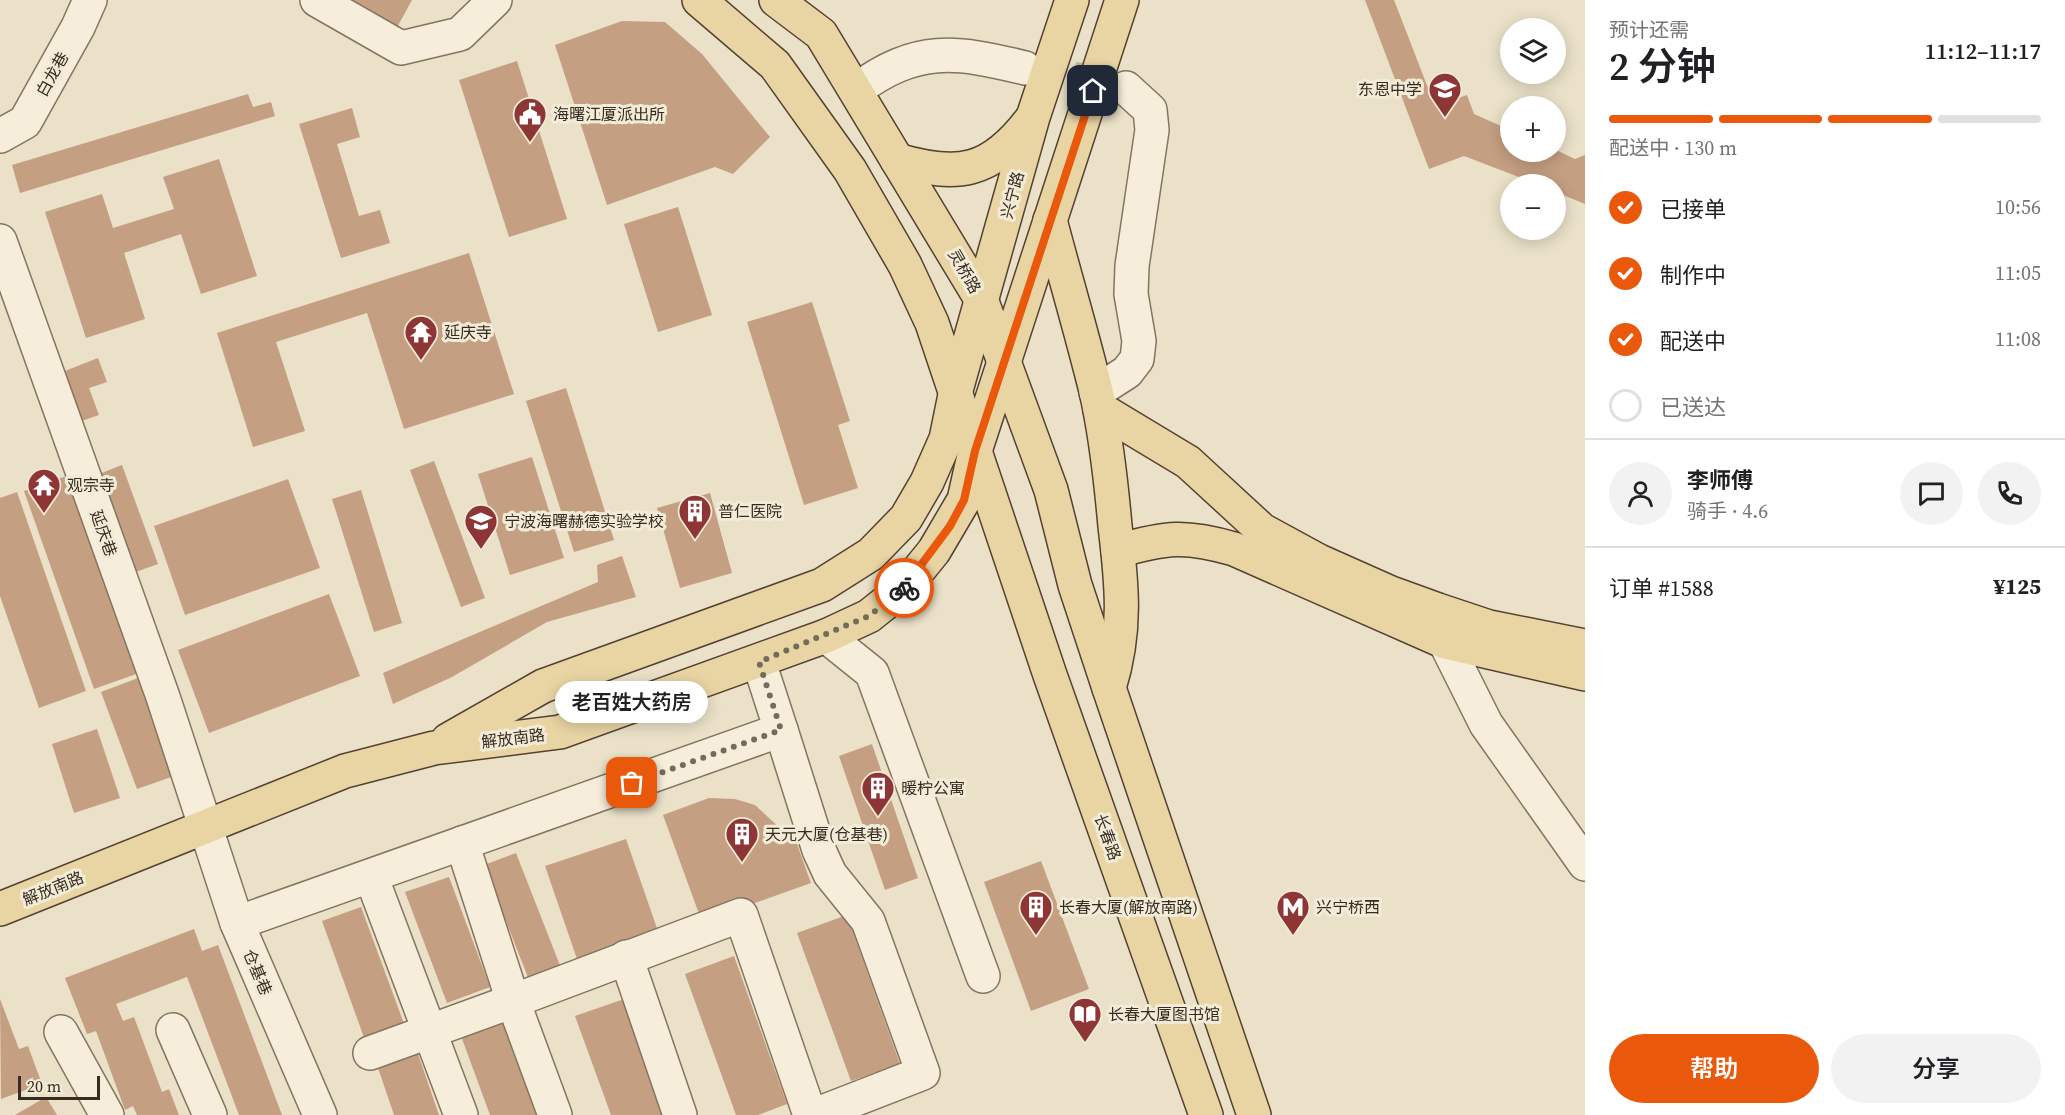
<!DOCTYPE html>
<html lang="zh">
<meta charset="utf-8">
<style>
:root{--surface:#fff;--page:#f2f2f2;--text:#202124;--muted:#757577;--line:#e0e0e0;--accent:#ea580c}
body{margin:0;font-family:"Source Serif 4","Noto Sans SC",serif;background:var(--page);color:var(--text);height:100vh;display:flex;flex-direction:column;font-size:22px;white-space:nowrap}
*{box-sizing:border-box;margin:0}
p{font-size:20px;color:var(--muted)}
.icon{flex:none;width:33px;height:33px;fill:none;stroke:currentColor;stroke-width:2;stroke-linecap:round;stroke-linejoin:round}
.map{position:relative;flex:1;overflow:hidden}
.details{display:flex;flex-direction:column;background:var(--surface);width:480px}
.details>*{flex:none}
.fabs{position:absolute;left:1500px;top:18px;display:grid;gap:12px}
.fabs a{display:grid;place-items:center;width:66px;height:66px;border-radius:50%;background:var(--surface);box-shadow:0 3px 15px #0003;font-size:30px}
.scale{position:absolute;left:18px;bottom:15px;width:82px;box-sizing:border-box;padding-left:6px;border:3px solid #362c21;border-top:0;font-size:16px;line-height:21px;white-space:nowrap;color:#362c21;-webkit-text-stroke:4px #f2ebd7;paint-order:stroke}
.pin{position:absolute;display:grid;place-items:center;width:51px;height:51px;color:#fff;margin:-26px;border-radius:12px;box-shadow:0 3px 9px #0006}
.courier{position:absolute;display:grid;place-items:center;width:60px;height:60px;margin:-30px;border:4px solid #ea580c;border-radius:50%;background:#fff;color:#222;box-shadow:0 2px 8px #0007}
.bubble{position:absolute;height:42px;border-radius:21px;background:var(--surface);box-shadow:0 3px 15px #0003;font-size:20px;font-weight:600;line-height:42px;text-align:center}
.head em{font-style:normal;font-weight:600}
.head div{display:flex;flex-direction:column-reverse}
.head{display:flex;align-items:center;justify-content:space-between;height:102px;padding:0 24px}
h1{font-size:39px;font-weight:600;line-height:45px}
.bar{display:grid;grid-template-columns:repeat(4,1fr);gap:9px 6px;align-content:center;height:72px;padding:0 24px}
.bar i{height:8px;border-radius:4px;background:var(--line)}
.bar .selected{background:var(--accent)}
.bar p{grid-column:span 4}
.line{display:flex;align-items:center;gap:15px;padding:0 24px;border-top:2px solid var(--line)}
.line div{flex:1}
.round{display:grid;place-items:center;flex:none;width:63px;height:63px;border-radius:32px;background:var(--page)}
ol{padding:0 24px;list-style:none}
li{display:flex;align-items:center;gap:18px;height:66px}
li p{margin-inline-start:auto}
li .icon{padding:6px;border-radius:50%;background:var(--accent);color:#fff;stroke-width:4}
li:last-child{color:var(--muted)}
li i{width:33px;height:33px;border:3px solid var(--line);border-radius:50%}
.primary-button{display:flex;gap:12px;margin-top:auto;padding:12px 24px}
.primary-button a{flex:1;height:69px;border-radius:36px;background:var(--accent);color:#fff;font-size:24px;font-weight:600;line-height:69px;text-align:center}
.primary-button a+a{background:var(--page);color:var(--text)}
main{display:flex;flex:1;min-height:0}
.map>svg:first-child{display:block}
.building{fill:#c59f82}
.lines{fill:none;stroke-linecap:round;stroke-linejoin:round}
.minor-tunnel{stroke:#c6bda7;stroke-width:33;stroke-dasharray:33 16;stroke-linecap:butt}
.minor-casing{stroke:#85745f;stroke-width:36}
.major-casing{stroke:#534232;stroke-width:36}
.minor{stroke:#f6eedb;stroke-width:33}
.major{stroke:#e9d5a4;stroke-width:33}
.done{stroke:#756b5b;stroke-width:6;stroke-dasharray:0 10.8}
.route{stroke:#ea580c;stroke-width:8}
.labels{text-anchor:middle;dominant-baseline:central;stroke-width:6;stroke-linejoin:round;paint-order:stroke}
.street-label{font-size:16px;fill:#362c21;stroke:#f2ebd7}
.poi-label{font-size:16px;fill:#362c21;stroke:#f2ebd7;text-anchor:start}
</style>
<main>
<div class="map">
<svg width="1585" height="1115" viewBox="0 0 1585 1115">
<rect width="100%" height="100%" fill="#eae1c8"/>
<!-- building -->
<g class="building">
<path d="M338,0H412L395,31Z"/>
<path d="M1365,0H1394L1435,106L1467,95L1474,114L1510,130V152L1556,150L1575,159L1585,155V204L1556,192V184H1537L1464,156L1429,169Z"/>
<path d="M622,21L665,22L702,54L770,137L733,174L715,167L607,205L555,45Z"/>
<path d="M517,61L567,219L509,237L459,80Z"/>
<path d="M248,94L253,107L271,102L275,116L20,193L12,165Z"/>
<path d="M352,108L360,137L337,144L359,216L380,210L390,243L341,258L299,124Z"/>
<path d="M219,159L257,276L201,294L181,234L124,253L145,319L86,338L45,212L102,194L113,228L174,209L163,177Z"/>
<path d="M678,207L712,315L658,332L624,224Z"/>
<path d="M469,253L514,394L404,429L367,313L276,342L305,431L253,447L217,333Z"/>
<path d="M812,302L850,421L838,425L858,488L804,505L747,322Z"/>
<path d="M98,358L107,382L89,388L99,415L76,423L57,374Z"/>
<path d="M566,388L614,540L574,552L526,401Z"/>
<path d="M532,457L564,558L510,575L478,474Z"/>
<path d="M434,461L485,598L461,607L410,470Z"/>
<path d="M122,465L158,564L130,574L94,476Z"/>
<path d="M69,475L139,673L94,689L24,491Z"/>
<path d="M288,479L320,568L185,615L154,526Z"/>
<path d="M361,490L402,623L374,632L332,499Z"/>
<path d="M17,492L86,691L39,708L0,596V498Z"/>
<path d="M710,493L732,573L680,588L657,508Z"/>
<path d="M622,556L636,597L547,622L452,677L393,704L383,673L598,582L597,565Z"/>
<path d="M329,594L360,676L209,733L178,650Z"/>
<path d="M138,678L174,776L137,789L101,692Z"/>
<path d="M97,729L120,798L74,813L52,744Z"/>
<path d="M872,744L918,878L885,890L839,756Z"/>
<path d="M709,798L735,799L755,805L797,844L811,883L702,922L663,815Z"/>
<path d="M626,839L659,934L578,962L545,866Z"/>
<path d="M516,853L561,968L529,980L484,865Z"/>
<path d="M1041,861L1089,989L1031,1011L984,882Z"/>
<path d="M449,877L490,987L447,1003L405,892Z"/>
<path d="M361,907L406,1029L366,1043L322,921Z"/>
<path d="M847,915L900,1064L851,1081L797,933Z"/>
<path d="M194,929L202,951L218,945L282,1115H239L187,977L116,1004L123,1021L134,1017L162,1092L169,1089L179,1115H137L133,1106L125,1110L96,1031L87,1034L65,978Z"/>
<path d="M734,956L787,1104L758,1115H736L685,974Z"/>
<path d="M0,999L19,1049L28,1046L42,1084L1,1099Z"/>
<path d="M624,999L667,1115H611L575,1016Z"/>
<path d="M504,1020L539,1115H490L461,1036Z"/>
<path d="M416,1048L439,1115H394L376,1062Z"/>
<path d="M46,1097L57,1115H15Z"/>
</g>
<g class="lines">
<!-- minor-tunnel -->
<path class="minor-tunnel" d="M1025,68L1121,88"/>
<defs>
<g id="minor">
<path d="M317,0L401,48L460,34L495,0"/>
<path d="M856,90C917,45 955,51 1025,68"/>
<path d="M0,136L25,122L78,27L90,0"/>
<path d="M0,241L163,697L237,923L320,1115"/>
<path d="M1096,392L1127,372L1137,359L1139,341L1131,294L1132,266L1152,130L1150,110L1126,88"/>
<path d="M826,636L872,673L983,976"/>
<path d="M1445,642L1486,724L1585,864"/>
<path d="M781,730L819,850L830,874L868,921L923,1073L815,1115"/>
<path d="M462,843L513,1001L741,915L810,1115"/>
<path d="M371,876L461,1115"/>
<path d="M237,923L781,730L759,662"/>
<path d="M626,957L680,1115"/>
<path d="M173,1030L210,1115"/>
<path d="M61,1032L107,1115"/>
<path d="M370,1053L513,1001L555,1115"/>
</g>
<g id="major">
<path d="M699,0L775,65L850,170L905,265L932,323L1050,675L1206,1115"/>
<path d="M776,0L821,34L981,299L1051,490L1075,585L1109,688L1254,1115"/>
<path d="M897,160C958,178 990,173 1030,121"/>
<path d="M1050,220C1065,277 1082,334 1096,391C1106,435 1111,481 1115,526C1122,584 1127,631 1109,688"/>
<path d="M1100,409L1188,462L1262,530L1319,561L1391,593L1438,610L1489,627L1585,646"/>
<path d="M1118,551C1166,537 1186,535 1234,549L1445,642L1585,674"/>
<path d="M448,740L543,686L822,585L871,554L906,518L927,482L946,439L956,390L1033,117L1072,0"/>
<path d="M0,909L345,771L434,748L560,732L826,636L869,616L904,588L934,551L964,500L975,451L1122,0"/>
</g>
</defs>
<!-- minor casing -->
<use href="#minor" class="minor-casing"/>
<!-- major casing -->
<use href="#major" class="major-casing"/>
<!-- minor -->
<use href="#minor" class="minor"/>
<!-- major -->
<use href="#major" class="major"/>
</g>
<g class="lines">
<!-- done -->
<path class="done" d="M632,783L781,730L759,662L869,616L904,588"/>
<!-- route -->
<path class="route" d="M904,588L950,526L964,500L975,451L1093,91"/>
</g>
<!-- icons -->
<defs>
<symbol id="school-pin" viewBox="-11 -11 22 30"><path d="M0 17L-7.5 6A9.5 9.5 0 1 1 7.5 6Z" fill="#8e3635" stroke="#f2ebd7"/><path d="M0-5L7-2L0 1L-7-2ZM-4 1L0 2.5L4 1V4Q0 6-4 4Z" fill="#fff"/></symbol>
<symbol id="civic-pin" viewBox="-11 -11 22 30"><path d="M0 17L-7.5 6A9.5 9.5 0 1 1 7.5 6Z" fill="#8e3635" stroke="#f2ebd7"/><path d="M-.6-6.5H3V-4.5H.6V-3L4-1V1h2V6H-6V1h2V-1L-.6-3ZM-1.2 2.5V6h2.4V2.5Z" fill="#fff"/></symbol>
<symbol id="temple-pin" viewBox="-11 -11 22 30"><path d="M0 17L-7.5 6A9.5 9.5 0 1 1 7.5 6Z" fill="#8e3635" stroke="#f2ebd7"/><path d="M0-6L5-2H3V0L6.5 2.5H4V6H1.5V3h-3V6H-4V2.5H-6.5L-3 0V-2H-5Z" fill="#fff"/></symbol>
<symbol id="building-pin" viewBox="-11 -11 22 30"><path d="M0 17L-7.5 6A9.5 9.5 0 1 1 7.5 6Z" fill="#8e3635" stroke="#f2ebd7"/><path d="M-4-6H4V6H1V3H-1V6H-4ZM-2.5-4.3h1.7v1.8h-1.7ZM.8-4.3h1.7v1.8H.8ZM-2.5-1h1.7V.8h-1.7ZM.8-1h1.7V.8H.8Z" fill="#fff"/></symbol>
<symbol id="metro-pin" viewBox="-11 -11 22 30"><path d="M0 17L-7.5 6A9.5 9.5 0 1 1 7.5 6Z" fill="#8e3635" stroke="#f2ebd7"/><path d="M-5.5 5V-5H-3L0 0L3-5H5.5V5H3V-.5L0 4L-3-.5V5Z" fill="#fff"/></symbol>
<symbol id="library-pin" viewBox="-11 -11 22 30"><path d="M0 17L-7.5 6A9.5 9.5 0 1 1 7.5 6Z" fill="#8e3635" stroke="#f2ebd7"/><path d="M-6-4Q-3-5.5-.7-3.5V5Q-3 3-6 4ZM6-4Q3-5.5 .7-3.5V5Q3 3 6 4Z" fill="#fff"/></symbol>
</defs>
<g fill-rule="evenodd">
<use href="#school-pin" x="1426" y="70" width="38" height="52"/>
<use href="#civic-pin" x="511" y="95" width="38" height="52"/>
<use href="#temple-pin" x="402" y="313" width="38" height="52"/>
<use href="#temple-pin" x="25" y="466" width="38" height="52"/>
<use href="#building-pin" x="676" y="492" width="38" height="52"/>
<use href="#school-pin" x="462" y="502" width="38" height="52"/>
<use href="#building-pin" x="859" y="769" width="38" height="52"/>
<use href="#building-pin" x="723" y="815" width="38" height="52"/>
<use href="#building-pin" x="1017" y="888" width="38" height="52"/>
<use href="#metro-pin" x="1274" y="888" width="38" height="52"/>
<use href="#library-pin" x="1066" y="995" width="38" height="52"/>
</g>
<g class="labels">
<!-- street labels -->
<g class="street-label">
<text transform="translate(52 74) rotate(-61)">白龙巷</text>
<text transform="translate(1012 195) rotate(-75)">兴宁路</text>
<text transform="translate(965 271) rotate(60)">灵桥路</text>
<text transform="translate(104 533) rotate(70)">延庆巷</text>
<text transform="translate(513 738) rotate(-7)">解放南路</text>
<text transform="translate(1108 837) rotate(70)">长春路</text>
<text transform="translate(53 888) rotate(-22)">解放南路</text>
<text transform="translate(258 972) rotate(67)">仓基巷</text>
</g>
<!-- poi labels -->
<g class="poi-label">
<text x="1422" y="89" text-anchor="end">东恩中学</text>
<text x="553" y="114">海曙江厦派出所</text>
<text x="444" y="332">延庆寺</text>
<text x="67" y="485">观宗寺</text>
<text x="718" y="511">普仁医院</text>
<text x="504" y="521">宁波海曙赫德实验学校</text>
<text x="901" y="788">暖柠公寓</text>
<text x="765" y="834">天元大厦(仓基巷)</text>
<text x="1059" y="907">长春大厦(解放南路)</text>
<text x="1316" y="907">兴宁桥西</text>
<text x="1108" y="1014">长春大厦图书馆</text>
</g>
</g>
</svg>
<div class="fabs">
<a><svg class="icon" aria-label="layers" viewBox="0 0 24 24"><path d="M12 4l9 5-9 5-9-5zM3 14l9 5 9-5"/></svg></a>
<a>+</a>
<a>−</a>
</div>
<div class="scale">20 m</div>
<div class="pin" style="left:632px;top:783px;background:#ea580c"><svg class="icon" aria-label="bag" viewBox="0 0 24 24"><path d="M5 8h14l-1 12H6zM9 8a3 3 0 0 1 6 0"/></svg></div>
<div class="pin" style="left:1093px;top:91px;background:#1f2937"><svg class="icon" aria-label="home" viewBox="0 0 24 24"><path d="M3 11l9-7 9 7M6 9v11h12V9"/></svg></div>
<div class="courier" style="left:904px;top:588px"><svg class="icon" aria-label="bike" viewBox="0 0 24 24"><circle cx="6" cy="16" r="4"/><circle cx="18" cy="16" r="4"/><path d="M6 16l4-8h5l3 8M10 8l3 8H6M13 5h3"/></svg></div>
<div class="bubble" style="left:555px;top:681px;width:153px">老百姓大药房</div>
</div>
<section class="details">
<div class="head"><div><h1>2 分钟</h1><p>预计还需</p></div><em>11:12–11:17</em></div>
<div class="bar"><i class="selected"></i><i class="selected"></i><i class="selected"></i><i></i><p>配送中 · 130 m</p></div>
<ol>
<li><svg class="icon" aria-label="check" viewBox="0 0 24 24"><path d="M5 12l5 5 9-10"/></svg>已接单<p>10:56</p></li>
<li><svg class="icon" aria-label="check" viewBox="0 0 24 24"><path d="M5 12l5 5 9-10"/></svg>制作中<p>11:05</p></li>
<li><svg class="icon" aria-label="check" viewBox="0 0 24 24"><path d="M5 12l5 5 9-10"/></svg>配送中<p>11:08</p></li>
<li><i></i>已送达</li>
</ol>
<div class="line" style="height:108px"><a class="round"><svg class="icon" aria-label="person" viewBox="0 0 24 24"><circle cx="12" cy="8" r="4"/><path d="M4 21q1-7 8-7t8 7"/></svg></a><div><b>李师傅</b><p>骑手 · 4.6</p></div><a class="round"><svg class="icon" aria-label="chat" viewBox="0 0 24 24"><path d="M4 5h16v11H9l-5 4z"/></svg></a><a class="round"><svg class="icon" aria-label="phone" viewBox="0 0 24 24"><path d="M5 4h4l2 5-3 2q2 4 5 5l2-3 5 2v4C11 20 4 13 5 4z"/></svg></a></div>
<div class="line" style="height:78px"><div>订单 #1588</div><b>¥125</b></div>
<div class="primary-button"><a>帮助</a><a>分享</a></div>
</section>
</main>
